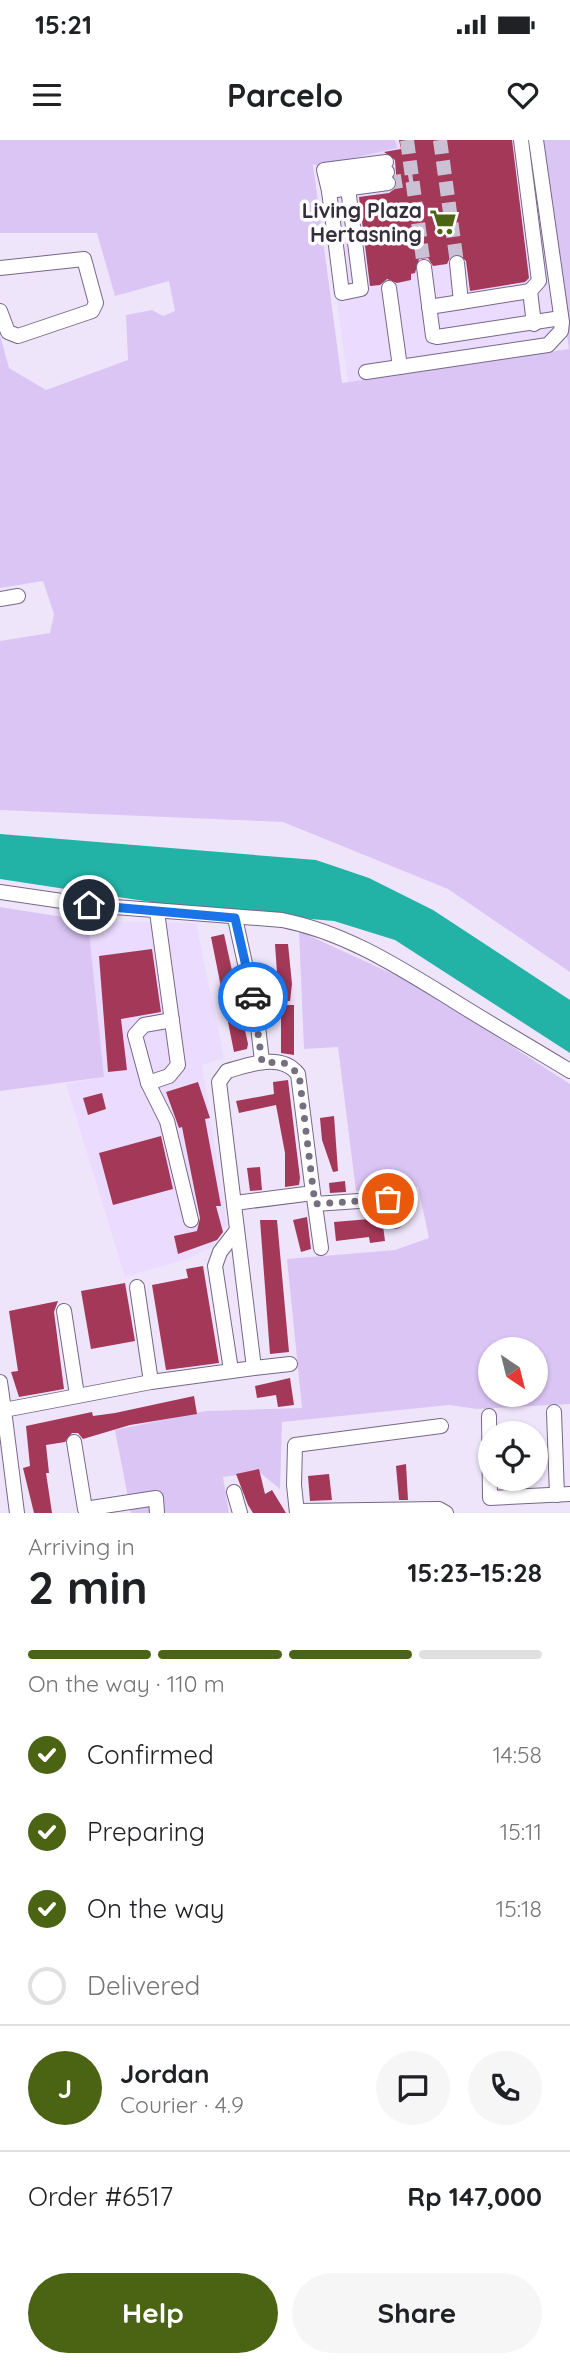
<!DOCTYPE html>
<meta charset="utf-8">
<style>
:root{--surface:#fff;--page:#f6f6f6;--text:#202124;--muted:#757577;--line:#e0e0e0;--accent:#4b6414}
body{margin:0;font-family:Quicksand,sans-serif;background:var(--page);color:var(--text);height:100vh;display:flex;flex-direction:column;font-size:26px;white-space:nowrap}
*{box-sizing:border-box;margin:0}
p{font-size:23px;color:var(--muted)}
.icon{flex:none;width:38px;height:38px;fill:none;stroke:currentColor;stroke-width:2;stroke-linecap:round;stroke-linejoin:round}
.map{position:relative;height:1373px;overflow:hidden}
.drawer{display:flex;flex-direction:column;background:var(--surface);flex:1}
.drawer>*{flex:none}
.needle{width:46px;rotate:145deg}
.controls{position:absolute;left:478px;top:1197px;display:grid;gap:14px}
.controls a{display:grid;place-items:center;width:70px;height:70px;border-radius:50%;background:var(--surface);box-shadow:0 2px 5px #0004;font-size:35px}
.pin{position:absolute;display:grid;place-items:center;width:60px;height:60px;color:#fff;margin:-30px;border:4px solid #fff;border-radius:50%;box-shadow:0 2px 7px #0007}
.courier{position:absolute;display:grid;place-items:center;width:70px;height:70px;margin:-35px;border:5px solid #1a73e8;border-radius:50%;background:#fff;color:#222;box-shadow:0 2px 9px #0007}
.summary em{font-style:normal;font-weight:800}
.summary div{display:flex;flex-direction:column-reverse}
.summary{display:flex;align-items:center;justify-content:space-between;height:119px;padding:0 28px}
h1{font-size:46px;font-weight:800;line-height:52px}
.bar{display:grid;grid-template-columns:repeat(4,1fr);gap:10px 7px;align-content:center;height:84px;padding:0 28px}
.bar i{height:9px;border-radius:5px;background:var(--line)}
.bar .selected{background:var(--accent)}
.bar p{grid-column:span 4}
.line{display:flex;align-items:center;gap:18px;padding:0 28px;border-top:2px solid var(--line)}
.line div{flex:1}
.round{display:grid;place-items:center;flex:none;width:74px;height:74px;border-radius:37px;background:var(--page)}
ol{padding:0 28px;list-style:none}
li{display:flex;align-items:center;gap:21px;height:77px}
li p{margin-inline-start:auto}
li .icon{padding:7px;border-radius:50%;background:var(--accent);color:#fff;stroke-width:4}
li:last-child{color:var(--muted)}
li i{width:38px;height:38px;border:4px solid var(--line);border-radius:50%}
.button{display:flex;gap:14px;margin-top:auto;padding:14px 28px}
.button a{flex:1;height:80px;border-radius:42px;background:var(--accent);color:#fff;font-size:28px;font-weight:800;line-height:80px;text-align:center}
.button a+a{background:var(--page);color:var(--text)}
.status{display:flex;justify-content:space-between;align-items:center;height:49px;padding:0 35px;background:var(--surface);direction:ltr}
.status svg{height:19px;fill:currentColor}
header{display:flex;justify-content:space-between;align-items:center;height:91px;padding:0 28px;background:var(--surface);font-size:32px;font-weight:800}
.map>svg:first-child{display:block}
.built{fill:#ebdbfe}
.green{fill:#dbc5f5;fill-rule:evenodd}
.water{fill:#22b2a6}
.building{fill:#a43858}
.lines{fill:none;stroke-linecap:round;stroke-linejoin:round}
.minor-tunnel{stroke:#cac1d5;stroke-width:14;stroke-dasharray:14 7;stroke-linecap:butt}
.minor-casing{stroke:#766787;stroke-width:16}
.minor{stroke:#fff;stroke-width:14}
.done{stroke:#766f80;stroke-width:7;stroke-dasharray:0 12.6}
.route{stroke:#1a73e8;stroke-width:9}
.labels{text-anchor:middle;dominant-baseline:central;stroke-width:7;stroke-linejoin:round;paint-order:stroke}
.poi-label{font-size:21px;font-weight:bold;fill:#352f3d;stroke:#fff;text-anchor:end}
</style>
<div class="status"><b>15:21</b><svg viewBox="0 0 49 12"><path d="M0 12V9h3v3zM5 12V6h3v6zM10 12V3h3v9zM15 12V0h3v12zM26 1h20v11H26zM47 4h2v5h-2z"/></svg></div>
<header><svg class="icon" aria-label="menu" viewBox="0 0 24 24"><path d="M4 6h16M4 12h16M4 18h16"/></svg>Parcelo<svg class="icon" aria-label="heart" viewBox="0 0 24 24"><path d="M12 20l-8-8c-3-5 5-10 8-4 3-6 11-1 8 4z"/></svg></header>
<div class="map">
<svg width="570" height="1373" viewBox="0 0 570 1373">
<rect width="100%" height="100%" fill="#efe5fb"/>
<!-- built -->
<g class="built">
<path d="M395,0H528L550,157L556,177V187L548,199L360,227L361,240L348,242L318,26L396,8Z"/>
<path d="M88,781L196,783L224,918L202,925L227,1086L211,1091L214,1106L187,1119L125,1137L66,944L104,937Z"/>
</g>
<!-- green -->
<g class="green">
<path d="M0,0H395L397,8L318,26L313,24L342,243L569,209L540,0H570V832L448,749L283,682L0,670V501L50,493L54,474L43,441L0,448V195L9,228L46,250L128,220L126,175L152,170L163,176L175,171L169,141L115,156L97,93H0Z"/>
<path d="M0,767L88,781L104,937L0,951Z"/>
<path d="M299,791L421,847L570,944V1264L477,1269L449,1265L282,1282L280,1349L259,1332L223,1337L229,1373H131L115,1290L206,1271L302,1268L287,1119L395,1110L429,1098L418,1047L356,1051L338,907L304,909ZM490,1209H536V1255H490Z"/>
</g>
<!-- water -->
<path class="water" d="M0,694L316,720L369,738L433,770L570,860V913L395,800L334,781L197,769L0,739Z"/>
<!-- building -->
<g class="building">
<path d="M399,0H512L529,138L525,142L470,151L466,121L457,113L451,116L447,124L433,126L428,118L419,119L415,133L411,134V140L397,143L387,139L380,145L370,146L359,57L389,53L397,47L395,20L384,12L401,9Z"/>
<path d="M224,794L248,904L247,909L234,912L211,797Z"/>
<path d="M275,804H288L292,844L290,861H279Z"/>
<path d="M152,809L161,872L121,879L127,930L108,932L99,816Z"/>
<path d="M281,865H294V915L281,913Z"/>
<path d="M288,940L300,1038L299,1045L285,1047V1013L276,965L239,973L236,961L274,954L273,942Z"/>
<path d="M198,942L210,978L205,979L221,1066H216L223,1092L217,1100L178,1114L174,1096L197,1091L200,1078L182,987L179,988L166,952Z"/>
<path d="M102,953L106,969L88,975L83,958Z"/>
<path d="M334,976L338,1031L333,1032L322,1000L320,978Z"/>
<path d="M161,996L173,1049L113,1065L99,1013Z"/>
<path d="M260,1027L262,1050L250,1051L247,1028Z"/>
<path d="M345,1041L346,1052L330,1053L329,1043Z"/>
<path d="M307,1077L311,1109L301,1112L293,1080Z"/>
<path d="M382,1078L385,1101L370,1103L369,1097L336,1101L334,1082Z"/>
<path d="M260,1080H277L289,1212L270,1214Z"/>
<path d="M203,1126L219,1223L166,1230L152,1145L188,1138L186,1129Z"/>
<path d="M125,1143L135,1201L91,1209L81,1151Z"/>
<path d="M58,1161L54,1172L64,1249L19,1257L11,1232L18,1231L9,1171Z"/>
<path d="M290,1238L294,1265L278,1267L276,1255L257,1258L255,1246Z"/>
<path d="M194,1256L197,1274L130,1285L83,1299L78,1293H72L65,1302L46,1305L49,1333H46L52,1373H34L23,1328L30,1326L26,1286L92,1272L93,1276L115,1273Z"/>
<path d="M406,1324L408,1360H399L396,1326Z"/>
<path d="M259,1329L265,1354L272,1350L286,1373H253L248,1365L236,1334Z"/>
<path d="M329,1334L332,1360L310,1361L308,1336Z"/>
</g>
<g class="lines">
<!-- minor-tunnel -->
<g class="minor-tunnel">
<path d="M407,0L424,127"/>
<path d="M440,0L457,123"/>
<path d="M388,43L413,39"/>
</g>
<defs>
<g id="minor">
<path d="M521,0L539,141L530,151L534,184"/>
<path d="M386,22L324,30L329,51L388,43"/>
<path d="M327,41L387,32"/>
<path d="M329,51L342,153L361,149L348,48"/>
<path d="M457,123L461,162L530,151"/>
<path d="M424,127L433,196L437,197L561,178"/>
<path d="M0,128L84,119L96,163L92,171L18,196L8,192L0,171"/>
<path d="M389,148L400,227"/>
<path d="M429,167L461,162"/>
<path d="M366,232L548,205L561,191L562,182L536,0"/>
<path d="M0,459L18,456"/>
<path d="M0,752L89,765L282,780C343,792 394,824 446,856C487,882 529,906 570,931"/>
<path d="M157,772L178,925L169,936L148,943L167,981L191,1080"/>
<path d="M235,778L257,878L262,921"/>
<path d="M148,943L135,895L144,885L172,880"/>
<path d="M314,1058L321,1108"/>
<path d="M315,1064L388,1059L393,1065L395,1081"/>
<path d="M137,1147L151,1242"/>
<path d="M64,1171L77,1255"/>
<path d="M254,1228L290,1224"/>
<path d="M231,1230L215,1126L220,1112L237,1090"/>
<path d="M0,1242L4,1270"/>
<path d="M554,1272L557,1355"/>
<path d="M489,1276L490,1358L570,1354"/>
<path d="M74,1302L85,1369L156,1358L157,1373"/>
<path d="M234,1352L240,1373"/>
<path d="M297,1371L439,1369L446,1373"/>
<path d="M17,1373L4,1270L151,1242L254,1228L219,942L227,931C249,925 281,912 298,934L313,1053L235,1063"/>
<path d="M297,1373L294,1345L295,1305L441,1286"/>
</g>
</defs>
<!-- minor casing -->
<use href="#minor" class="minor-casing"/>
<!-- minor -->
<use href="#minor" class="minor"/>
</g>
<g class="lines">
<!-- done -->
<path class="done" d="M253,857L262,922L284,923L299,934L315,1064L388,1059"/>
<!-- route -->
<path class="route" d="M89,765L235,778L253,857"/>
</g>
<!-- icons -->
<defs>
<symbol id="supermarket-bare" viewBox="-9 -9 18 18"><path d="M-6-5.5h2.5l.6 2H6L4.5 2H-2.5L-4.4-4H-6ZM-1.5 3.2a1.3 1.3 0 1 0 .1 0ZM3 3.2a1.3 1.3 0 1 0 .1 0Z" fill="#4b6414" stroke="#fff" stroke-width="2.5" paint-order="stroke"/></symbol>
</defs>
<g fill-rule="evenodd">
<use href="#supermarket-bare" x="424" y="63" width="38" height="38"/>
</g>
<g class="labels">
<!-- poi labels -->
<g class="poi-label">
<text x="422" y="70">Living Plaza<tspan x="422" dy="24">Hertasning</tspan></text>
</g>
</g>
</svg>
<div class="controls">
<a><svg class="needle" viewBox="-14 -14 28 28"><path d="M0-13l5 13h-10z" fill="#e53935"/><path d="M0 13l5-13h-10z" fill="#757577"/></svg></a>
<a><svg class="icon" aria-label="locate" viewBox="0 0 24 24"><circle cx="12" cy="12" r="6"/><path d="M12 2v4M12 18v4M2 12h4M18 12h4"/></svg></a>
</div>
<div class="pin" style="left:388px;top:1059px;background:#ea580c"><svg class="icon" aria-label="bag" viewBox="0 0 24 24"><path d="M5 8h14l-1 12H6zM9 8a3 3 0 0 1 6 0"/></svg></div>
<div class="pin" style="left:89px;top:765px;background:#1f2937"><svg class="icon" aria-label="home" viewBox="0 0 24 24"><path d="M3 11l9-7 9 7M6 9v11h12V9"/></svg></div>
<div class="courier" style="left:253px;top:857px"><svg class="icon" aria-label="car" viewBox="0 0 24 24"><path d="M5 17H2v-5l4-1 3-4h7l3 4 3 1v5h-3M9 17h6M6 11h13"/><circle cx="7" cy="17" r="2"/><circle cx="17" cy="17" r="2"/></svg></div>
</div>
<section class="drawer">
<div class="summary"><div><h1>2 min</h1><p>Arriving in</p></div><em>15:23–15:28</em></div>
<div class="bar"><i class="selected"></i><i class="selected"></i><i class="selected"></i><i></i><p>On the way · 110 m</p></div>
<ol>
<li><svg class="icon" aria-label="check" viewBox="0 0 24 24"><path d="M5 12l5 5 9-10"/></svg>Confirmed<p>14:58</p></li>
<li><svg class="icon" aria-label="check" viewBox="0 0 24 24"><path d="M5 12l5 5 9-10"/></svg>Preparing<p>15:11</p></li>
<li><svg class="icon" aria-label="check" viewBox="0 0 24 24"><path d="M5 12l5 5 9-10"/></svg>On the way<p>15:18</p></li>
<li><i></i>Delivered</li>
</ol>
<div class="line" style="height:126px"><b class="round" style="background:var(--accent);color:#fff">J</b><div><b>Jordan</b><p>Courier · 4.9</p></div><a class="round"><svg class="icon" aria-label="chat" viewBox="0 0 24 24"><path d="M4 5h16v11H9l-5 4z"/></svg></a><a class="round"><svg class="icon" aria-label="phone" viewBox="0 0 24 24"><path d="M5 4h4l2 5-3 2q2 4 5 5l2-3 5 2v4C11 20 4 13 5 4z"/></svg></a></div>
<div class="line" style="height:91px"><div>Order #6517</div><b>Rp 147,000</b></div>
<div class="button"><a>Help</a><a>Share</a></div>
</section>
